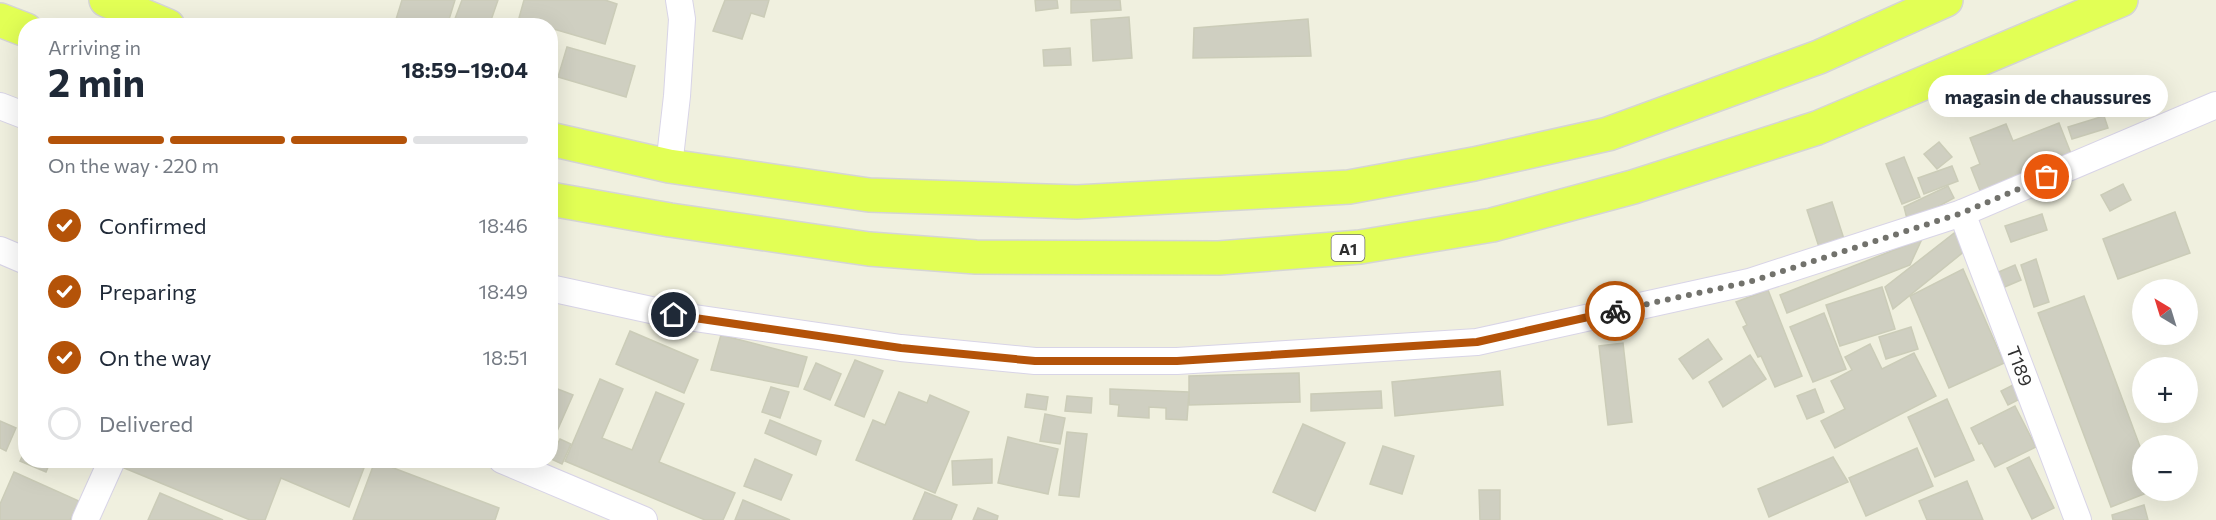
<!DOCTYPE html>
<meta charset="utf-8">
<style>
:root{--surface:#fff;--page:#f6f6f7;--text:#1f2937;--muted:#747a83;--line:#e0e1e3;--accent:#b45309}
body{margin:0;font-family:Commissioner,sans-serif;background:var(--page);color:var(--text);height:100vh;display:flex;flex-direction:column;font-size:22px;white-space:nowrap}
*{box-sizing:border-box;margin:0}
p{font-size:20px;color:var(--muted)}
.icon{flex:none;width:33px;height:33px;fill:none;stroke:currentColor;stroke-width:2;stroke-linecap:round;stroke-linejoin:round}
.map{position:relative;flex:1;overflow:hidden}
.drawer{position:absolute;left:18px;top:18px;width:540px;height:450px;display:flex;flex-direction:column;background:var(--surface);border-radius:24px;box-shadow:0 6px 24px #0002}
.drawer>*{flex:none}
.needle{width:39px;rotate:322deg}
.buttons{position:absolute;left:2132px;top:279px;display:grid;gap:12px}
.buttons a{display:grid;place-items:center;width:66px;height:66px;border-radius:50%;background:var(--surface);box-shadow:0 6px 24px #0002;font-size:30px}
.pin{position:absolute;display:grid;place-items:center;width:51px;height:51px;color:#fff;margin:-26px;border:3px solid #fff;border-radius:50%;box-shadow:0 2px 6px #0007}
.courier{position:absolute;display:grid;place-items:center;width:60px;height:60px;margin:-30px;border:4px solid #b45309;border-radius:50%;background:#fff;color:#222;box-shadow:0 2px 8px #0007}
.bubble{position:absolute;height:42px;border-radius:21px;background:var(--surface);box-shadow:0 6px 24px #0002;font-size:20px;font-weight:700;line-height:42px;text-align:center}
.summary em{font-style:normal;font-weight:700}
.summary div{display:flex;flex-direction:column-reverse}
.summary{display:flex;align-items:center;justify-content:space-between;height:102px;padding:0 30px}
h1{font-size:39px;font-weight:700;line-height:45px}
.bar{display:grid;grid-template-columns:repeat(4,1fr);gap:9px 6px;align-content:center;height:72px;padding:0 30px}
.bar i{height:8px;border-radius:4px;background:var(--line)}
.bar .selected{background:var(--accent)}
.bar p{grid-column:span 4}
ol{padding:0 30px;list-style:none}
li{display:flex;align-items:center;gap:18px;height:66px}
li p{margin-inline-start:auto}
li .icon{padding:6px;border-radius:50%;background:var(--accent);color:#fff;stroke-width:4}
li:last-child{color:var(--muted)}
li i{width:33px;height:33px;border:3px solid var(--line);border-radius:50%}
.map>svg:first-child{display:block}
.building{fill:#cfcfc1;stroke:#cbccb8;stroke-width:1.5}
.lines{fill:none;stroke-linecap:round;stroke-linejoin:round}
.street-casing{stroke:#d8d4e7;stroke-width:28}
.primary-casing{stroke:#d5d5d5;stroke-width:36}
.street{stroke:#fff;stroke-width:26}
.primary{stroke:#e2ff55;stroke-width:33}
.done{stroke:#72726c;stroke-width:6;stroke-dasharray:0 10.8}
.route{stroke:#b45309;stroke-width:8}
.labels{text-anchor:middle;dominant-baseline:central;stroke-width:6;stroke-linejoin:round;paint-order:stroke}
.shield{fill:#fff;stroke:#6d6d6d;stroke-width:1.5}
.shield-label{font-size:16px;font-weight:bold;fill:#2e2e2e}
.street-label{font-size:18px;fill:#2e2e2e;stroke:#fff}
</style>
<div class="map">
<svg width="2216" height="520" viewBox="0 0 2216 520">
<rect width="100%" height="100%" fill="#f0f0df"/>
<!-- building -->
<g class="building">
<path d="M402,0H455L447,26H394Z"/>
<path d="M462,0H498L489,26L453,24Z"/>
<path d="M524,0H605L617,4L605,44L550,28V26H544L519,18Z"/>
<path d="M725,0H769L764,17L751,13L742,39L713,31Z"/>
<path d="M1035,0H1057L1058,8L1036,11Z"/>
<path d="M1071,0H1120L1121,10L1071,13Z"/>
<path d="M1129,17L1132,58L1093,61L1091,20Z"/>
<path d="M1308,19L1311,56L1193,58L1194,28Z"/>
<path d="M567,47L635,66L626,97L558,77Z"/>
<path d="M1070,48L1071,65L1044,66L1043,50Z"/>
<path d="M2104,116L2108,128L2072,139L2068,127Z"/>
<path d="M2059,123L2072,156L1981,193L1971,168L1980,164L1970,138L2006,124L2013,141Z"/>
<path d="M1939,142L1952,157L1937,169L1924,154Z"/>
<path d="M1904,157L1920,197L1902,204L1886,164Z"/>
<path d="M1952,166L1958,181L1924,194L1918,178Z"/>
<path d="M2123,184L2131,200L2110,211L2101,195Z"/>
<path d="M1948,186L1954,198L1908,223L1904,207Z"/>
<path d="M1832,202L1844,239L1819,247L1807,210Z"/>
<path d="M2175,212L2190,253L2118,279L2103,239Z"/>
<path d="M2042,214L2047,230L2011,242L2005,226Z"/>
<path d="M1958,230L1971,246L1893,309L1885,287Z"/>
<path d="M1922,239L1910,265L1787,313L1780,295Z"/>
<path d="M2036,259L2049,302L2034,307L2021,265Z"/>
<path d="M2015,265L2021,280L2000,289L1994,274Z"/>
<path d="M1963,269L2004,363L1949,388L1910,296Z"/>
<path d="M1882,287L1895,329L1840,346L1826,305Z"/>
<path d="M1768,290L1802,376L1775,387L1761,356L1758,357L1743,327L1747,325L1736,302Z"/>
<path d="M2084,296L2142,452V490H2154L2111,507L2038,313Z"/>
<path d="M1824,313L1846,369L1813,382L1790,327Z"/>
<path d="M1911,327L1918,349L1886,359L1879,337Z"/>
<path d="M630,331L698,360L684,393L616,364Z"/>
<path d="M721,335L807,357L798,387L711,370Z"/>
<path d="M1708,339L1722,359L1693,379L1679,359Z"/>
<path d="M1623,343L1632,422L1608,425L1599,346Z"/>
<path d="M1870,344L1882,369L1914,353L1936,396L1835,448L1821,421L1845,409L1831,381L1852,370L1845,357Z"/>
<path d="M1750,355L1766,379L1723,407L1709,382Z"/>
<path d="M855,360L883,371L864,417L835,405Z"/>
<path d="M816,363L841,374L830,400L804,389Z"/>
<path d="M1500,371L1503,405L1395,416L1392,382Z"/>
<path d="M1299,373L1300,402L1189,405V376Z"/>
<path d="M600,379L623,389L602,438L632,450L656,392L684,404L659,462L735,493L723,520H705L565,461Z"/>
<path d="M2015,384L2022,398L2008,405L2001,391Z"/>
<path d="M550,386L573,395L550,447Z"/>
<path d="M771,387L789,392L780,418L762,412Z"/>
<path d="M1110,389L1189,392L1187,420L1166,419V408L1149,407V418L1118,416L1119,405L1110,404Z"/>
<path d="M1815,389L1824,412L1807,419L1797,396Z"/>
<path d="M1381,391L1382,408L1311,411V394Z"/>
<path d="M899,392L927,403L930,395L969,412L935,493L856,460L873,420L885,425Z"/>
<path d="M1027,394L1048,397L1046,410L1025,407Z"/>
<path d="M1067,396L1092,398L1091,413L1065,411Z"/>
<path d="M1947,399L1974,460L1935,477L1908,417Z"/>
<path d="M2015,406L2036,447L1995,467L1982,443L1979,444L1971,428Z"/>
<path d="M1045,414L1065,418L1060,444L1040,441Z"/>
<path d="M770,420L821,441L816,455L765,433Z"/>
<path d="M0,421L16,428L6,451L0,448Z"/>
<path d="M1303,424L1345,443L1315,511L1273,492Z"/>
<path d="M1067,432L1087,434L1079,497L1059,495Z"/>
<path d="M1008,437L1058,449L1048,494L998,483Z"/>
<path d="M560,439L571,444L562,464L551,459Z"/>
<path d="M1383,446L1414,456L1402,494L1370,484Z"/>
<path d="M26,448V460H51L46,472L20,461Z"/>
<path d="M1917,448L1933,486L1866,516L1849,478Z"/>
<path d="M1833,457L1848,482L1769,517L1758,489Z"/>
<path d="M2029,457L2054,508L2032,519L2007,468Z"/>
<path d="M755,459L792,475L781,500L744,486Z"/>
<path d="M992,459V483L953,485L952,461Z"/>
<path d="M119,460H367L349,507L281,478L265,520H250L117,465Z"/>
<path d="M375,461L499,508L495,520H353Z"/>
<path d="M14,472L79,501L70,520H0V504Z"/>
<path d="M1967,481L1983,520H1927L1919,501Z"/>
<path d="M1479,490H1500V520H1480Z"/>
<path d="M925,492L957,505L951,520H913Z"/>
<path d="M160,493L223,520H148Z"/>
<path d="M743,500L790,520H735Z"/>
<path d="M2144,505L2148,520H2113L2112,515Z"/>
<path d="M978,508L998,516L997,520H973Z"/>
</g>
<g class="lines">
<defs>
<g id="street">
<path d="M0,106L26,116"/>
<path d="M669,166L677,96L682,19L679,0"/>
<path d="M1962,213L2078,520"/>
<path d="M0,250L26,261"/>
<path d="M550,288L674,315L901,348L1035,361H1177L1477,342L1749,282L1962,213L2216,105"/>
<path d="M502,460L644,520"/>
<path d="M85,520L112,460"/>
</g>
<g id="primary">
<path d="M106,0L168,26"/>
<path d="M0,20L26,30"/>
<path d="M550,139L669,166L869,195L1077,202L1349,187L1474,164L1608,134L1819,57L1946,0"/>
<path d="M550,199L670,220L869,249L976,257L1219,258L1360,247L1492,225L1633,187L1817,128L2121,0"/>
</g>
</defs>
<!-- street casing -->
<use href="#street" class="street-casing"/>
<!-- primary casing -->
<use href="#primary" class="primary-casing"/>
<!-- street -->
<use href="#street" class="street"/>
<!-- primary -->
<use href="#primary" class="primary"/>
</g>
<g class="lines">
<!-- done -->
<path class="done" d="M1615,311L1749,282L1962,213L2047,177"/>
<!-- route -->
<path class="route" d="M674,315L901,348L1035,361H1177L1477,342L1615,311"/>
</g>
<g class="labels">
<!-- shield labels -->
<rect class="shield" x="1331.5" y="235" width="33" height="26" rx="4.5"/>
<g class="shield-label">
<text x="1348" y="248">A1</text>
</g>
<!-- street labels -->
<g class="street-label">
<text transform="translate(2020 366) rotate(69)">T189</text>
</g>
</g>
</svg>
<div class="buttons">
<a><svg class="needle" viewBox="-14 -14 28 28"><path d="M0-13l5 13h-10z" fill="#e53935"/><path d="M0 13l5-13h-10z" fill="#747a83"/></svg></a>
<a>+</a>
<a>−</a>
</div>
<div class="pin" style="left:2047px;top:177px;background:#ea580c"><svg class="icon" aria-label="bag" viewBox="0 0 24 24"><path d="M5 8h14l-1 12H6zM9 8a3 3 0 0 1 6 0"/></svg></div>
<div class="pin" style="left:674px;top:315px;background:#1f2937"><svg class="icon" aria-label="home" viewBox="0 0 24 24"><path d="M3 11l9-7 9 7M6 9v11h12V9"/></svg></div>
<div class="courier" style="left:1615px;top:311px"><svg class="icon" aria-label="bike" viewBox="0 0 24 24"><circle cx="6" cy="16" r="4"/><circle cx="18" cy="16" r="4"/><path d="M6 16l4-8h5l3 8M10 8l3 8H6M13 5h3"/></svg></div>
<div class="bubble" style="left:1928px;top:75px;width:240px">magasin de chaussures</div>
<section class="drawer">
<div class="summary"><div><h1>2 min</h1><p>Arriving in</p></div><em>18:59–19:04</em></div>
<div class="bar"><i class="selected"></i><i class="selected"></i><i class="selected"></i><i></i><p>On the way · 220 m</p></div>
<ol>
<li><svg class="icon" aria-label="check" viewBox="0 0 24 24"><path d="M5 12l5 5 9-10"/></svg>Confirmed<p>18:46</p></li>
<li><svg class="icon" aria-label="check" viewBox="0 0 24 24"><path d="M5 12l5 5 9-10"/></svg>Preparing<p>18:49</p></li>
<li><svg class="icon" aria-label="check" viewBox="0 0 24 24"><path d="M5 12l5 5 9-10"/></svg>On the way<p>18:51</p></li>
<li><i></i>Delivered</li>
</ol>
</section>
</div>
